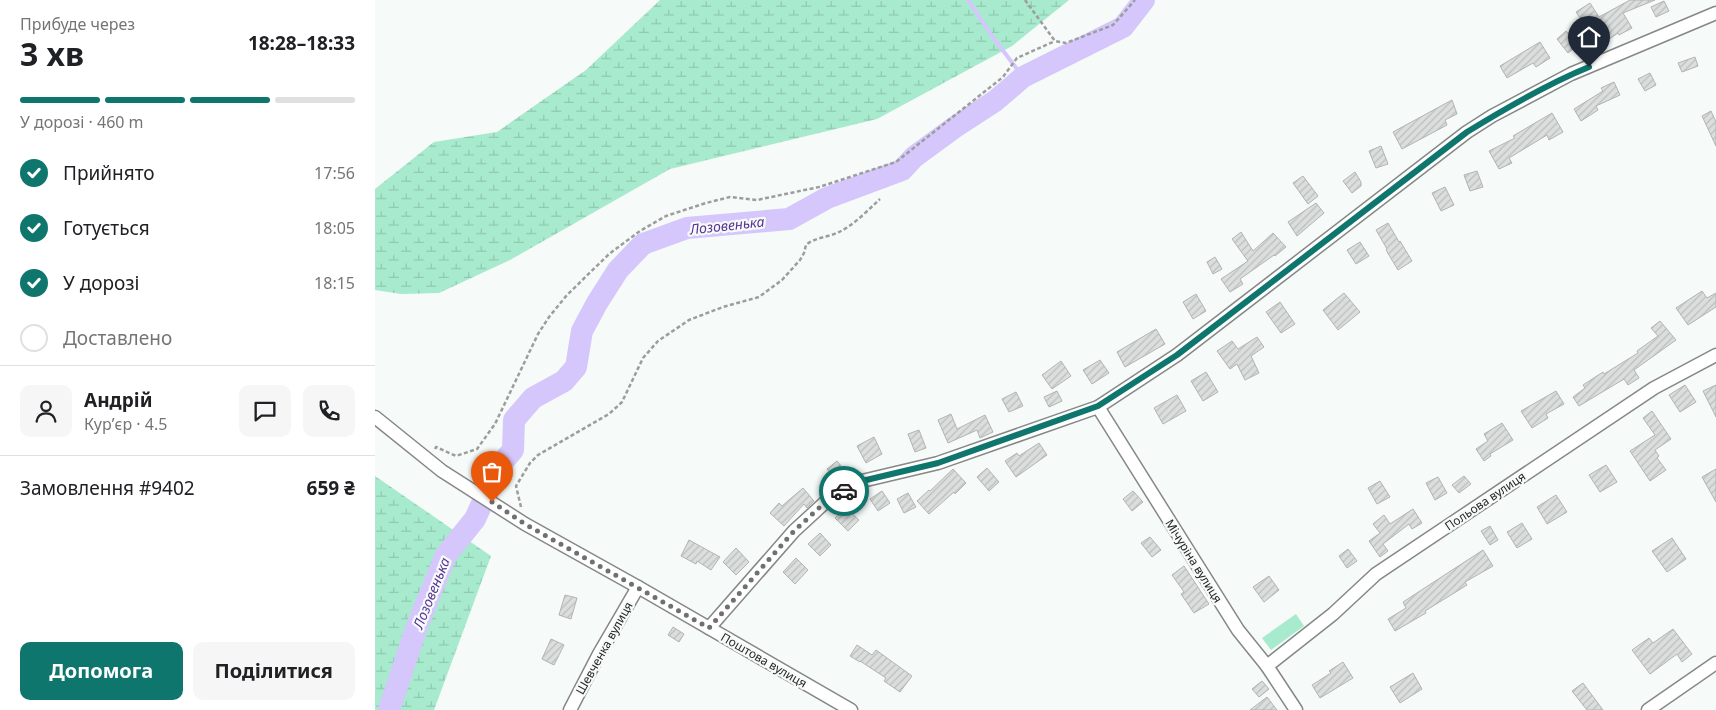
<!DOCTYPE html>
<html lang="uk">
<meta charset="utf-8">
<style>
:root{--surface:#fff;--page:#f6f6f6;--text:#202124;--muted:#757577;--line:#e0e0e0;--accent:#0f766e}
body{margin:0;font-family:"Noto Sans",sans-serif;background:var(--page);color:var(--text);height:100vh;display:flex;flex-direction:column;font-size:19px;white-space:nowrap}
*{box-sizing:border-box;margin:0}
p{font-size:16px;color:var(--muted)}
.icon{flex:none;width:28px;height:28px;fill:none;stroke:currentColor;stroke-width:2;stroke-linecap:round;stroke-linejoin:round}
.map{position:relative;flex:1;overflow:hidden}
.drawer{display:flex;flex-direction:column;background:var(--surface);width:375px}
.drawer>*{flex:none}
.pin{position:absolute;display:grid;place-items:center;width:42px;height:42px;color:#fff;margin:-51px -21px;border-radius:50% 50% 50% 0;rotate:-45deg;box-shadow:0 0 5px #0007}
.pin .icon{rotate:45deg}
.courier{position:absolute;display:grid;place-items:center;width:50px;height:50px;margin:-25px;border:4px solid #0f766e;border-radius:50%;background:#fff;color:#222;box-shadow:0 1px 6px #0007}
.summary em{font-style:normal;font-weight:700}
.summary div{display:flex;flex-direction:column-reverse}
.summary{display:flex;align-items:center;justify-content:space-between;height:85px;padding:0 20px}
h1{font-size:32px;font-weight:700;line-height:38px}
.bar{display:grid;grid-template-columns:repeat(4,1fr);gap:8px 5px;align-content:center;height:60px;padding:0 20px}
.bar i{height:6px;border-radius:4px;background:var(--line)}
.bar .active{background:var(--accent)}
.bar p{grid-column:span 4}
.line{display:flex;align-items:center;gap:12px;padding:0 20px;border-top:1px solid var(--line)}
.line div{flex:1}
.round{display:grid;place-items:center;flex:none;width:52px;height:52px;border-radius:10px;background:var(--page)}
ol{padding:0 20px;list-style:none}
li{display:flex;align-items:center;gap:15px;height:55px}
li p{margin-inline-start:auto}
li .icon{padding:5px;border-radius:50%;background:var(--accent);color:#fff;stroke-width:4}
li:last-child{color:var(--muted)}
li i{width:28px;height:28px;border:2px solid var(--line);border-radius:50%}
.action{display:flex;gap:10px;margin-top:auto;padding:10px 20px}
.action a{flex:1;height:58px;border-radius:10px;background:var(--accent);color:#fff;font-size:20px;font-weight:700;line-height:58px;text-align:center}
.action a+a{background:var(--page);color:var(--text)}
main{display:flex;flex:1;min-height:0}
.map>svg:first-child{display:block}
.wetland{fill:url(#wetland-marsh)}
.park{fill:#a7eacd}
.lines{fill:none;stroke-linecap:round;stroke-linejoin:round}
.stream{stroke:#d5c7fc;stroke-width:4}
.river{stroke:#d5c7fc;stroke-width:22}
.building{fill:url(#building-hatch);stroke:#b1b4b2}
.minor-casing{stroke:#858887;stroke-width:15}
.path{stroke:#9b9e9d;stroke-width:2.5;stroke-dasharray:4 2.5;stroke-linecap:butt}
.minor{stroke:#fff;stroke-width:12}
.done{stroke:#6f7170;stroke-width:5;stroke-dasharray:0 9}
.route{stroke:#0f766e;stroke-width:6}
.labels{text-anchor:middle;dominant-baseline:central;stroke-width:4.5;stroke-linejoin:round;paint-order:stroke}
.street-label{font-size:12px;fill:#262727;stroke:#f6faf8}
.water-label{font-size:14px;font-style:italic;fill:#583294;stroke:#f6faf8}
</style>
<main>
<section class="drawer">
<div class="summary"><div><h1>3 хв</h1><p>Прибуде через</p></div><em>18:28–18:33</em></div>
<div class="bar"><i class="active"></i><i class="active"></i><i class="active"></i><i></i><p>У дорозі · 460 m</p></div>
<ol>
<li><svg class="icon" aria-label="check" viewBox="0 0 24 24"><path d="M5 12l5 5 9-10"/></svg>Прийнято<p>17:56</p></li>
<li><svg class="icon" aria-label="check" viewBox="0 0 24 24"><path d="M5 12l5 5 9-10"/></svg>Готується<p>18:05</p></li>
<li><svg class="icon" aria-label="check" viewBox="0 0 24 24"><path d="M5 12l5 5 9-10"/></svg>У дорозі<p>18:15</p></li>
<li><i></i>Доставлено</li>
</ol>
<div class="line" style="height:90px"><a class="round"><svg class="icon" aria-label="person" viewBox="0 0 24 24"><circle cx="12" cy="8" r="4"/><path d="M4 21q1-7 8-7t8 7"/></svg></a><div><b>Андрій</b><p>Кур’єр · 4.5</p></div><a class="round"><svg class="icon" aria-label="chat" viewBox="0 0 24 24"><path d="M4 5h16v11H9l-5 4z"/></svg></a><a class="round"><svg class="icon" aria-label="phone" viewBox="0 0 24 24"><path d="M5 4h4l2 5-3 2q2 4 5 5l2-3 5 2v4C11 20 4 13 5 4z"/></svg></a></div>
<div class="line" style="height:65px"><div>Замовлення #9402</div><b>659 ₴</b></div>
<div class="action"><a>Допомога</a><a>Поділитися</a></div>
</section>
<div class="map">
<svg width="1341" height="710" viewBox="0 0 1341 710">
<defs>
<pattern id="wetland-marsh" width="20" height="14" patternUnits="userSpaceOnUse" patternTransform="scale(1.25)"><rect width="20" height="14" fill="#a7eacd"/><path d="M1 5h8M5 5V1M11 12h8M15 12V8" fill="none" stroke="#90c9b0"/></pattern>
<pattern id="building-hatch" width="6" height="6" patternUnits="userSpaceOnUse" patternTransform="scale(1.25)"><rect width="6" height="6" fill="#dadedc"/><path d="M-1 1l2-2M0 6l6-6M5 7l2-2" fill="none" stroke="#bbbebd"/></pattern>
</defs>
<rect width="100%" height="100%" fill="#f6faf8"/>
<!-- wetland -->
<g class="wetland">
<path d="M285,0H694L637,46L502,119L295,169L135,260L64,293L26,294L0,290V189L59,142L122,132L211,70Z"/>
<path d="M0,476L116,556L59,710H0Z"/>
</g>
<!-- park -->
<path class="park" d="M921,614L929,626L896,650L887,638Z"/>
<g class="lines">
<!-- stream -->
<path class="stream" d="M593,0L617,36L648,77"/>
<!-- river -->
<path class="river" d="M14,710L42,626L71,555L100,519L124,466L138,450L139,420L158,398L189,381L201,367L207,331L222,303L243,270L268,244L312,228L414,219L452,198L527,170L539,157L580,127L620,101L648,77L748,27L769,0"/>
</g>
<!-- building -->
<g class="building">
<path d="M1255,0H1280L1248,13L1257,28L1244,35L1243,33L1224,46L1201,12L1215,3L1224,17Z"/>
<path d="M1289,1L1294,11L1281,17L1276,7Z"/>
<path d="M1191,31L1203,45L1193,53L1182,39Z"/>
<path d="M1165,42L1175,58L1161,67L1158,63L1132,78L1125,66Z"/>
<path d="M1320,57L1323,66L1307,72L1303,63Z"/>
<path d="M1275,73L1281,85L1270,91L1263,79Z"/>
<path d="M1239,82L1245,95L1221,106L1223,110L1206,121L1199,109L1228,91L1226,88Z"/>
<path d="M1077,100L1082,114L1070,120L1072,125L1027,149L1018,132Z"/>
<path d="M1336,111L1341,122V146L1327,116Z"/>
<path d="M1177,113L1188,132L1174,140L1172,135L1134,158L1137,163L1124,169L1114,151L1140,138L1138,136Z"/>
<path d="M1006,146L1013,164L1001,168L994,151Z"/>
<path d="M1102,171L1108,187L1095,191L1089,175Z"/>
<path d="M980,172L986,182V186L977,193L968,181Z"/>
<path d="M928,176L943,196L933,204L918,183Z"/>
<path d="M1070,187L1079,205L1066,211L1057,193Z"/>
<path d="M941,203L949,213L922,236L913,222Z"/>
<path d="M1013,223L1024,242L1025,241L1037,261L1023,270L1011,250L1012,249L1001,230Z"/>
<path d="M866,232L878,251L898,233L911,247L900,256L899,255L865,279L868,284L855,292L846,279L873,261L857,239Z"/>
<path d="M985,242L994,256L981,264L972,250Z"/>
<path d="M840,257L847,269L838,274L832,262Z"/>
<path d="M1327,291L1332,298L1341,293V307L1313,325L1301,308Z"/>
<path d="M969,293L985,312L963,330L948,310Z"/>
<path d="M821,294L831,311L818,319L808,302Z"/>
<path d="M905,302L920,324L906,333L891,312Z"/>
<path d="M1285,321L1301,340L1259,370L1264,378L1253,385L1249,379L1204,406L1198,397L1210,388L1208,385L1228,372L1229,374L1263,353L1262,351L1283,336L1276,328Z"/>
<path d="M781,329L790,344L750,367L742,352Z"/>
<path d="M882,337L889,347L876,356L884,373L870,380L862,364L855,369L842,351L857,341L863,349Z"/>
<path d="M725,360L734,373L717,384L708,370Z"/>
<path d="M686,361L696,376L677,389L667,375Z"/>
<path d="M831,372L843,392L828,401L816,381Z"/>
<path d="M1310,385L1321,402L1305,412L1294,395Z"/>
<path d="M1341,385V417L1328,391Z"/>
<path d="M682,391L687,401L674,407L669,397Z"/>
<path d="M1181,391L1189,404L1171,414L1173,418L1157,428L1146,411Z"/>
<path d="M641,392L648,406L634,412L627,399Z"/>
<path d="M802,395L811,411L788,424L779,408Z"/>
<path d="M1277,411L1296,439L1280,450L1284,456L1282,458L1291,470L1275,481L1255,451L1280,435L1268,418Z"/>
<path d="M576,414L582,429L610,415L618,432L605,438L602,430L573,443L563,420Z"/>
<path d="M1127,423L1138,440L1115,454L1116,456L1109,461L1101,449L1113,441L1109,434Z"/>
<path d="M544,430L551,448L540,452L533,434Z"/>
<path d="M499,437L507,454L491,463L482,446Z"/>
<path d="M664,443L672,455L641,477L630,461L642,453L644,456Z"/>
<path d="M462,461L471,472L461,480L452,469Z"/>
<path d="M1231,465L1242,482L1225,492L1214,475Z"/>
<path d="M612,468L624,482L614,491L602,477Z"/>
<path d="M578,469L591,483L580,494L579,492L554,514L542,501L554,490L555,491Z"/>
<path d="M1341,469V502L1327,477Z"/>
<path d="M1089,476L1096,484L1084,493L1077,485Z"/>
<path d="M1063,477L1072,493L1060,500L1051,483Z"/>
<path d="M1005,481L1015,497L1002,504L993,488Z"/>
<path d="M428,488L439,501L432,508L429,504L409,526L395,513L404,503L407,506Z"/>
<path d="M507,491L515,503L503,511L495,499Z"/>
<path d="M758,491L768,502L757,511L748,499Z"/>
<path d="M533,493L541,507L529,513L522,499Z"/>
<path d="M1181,495L1192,512L1172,524L1162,507Z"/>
<path d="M471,508L484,520L473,531L460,518Z"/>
<path d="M1038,509L1047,523L1037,529L1034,524L1008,544L1013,551L1005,557L994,541L1005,533L998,524L1009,515L1015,524Z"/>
<path d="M1147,523L1157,539L1142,548L1132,532Z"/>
<path d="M1115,526L1123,540L1115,545L1106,531Z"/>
<path d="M445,533L456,545L445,556L433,544Z"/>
<path d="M775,537L786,550L777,557L766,543Z"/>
<path d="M1297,538L1311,559L1292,572L1277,551Z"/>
<path d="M314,540L345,557L336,570L322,561L321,564L306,556Z"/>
<path d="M361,548L374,562L361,575L348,562Z"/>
<path d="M973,549L982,561L972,568L964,556Z"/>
<path d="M1108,550L1118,566L1090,582L1092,585L1050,611L1051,613L1020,631L1013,619L1031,608L1028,602Z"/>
<path d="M421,558L433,570L420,584L408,572Z"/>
<path d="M809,566L834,604L819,613L806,594L809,592L797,575Z"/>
<path d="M894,576L904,590L889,602L878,587Z"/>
<path d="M190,595L202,598L196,619L184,615Z"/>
<path d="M298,627L309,634L304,642L293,635Z"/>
<path d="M1298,629L1317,654L1307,662L1302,654L1275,674L1257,650L1274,638L1278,643Z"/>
<path d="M176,639L189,645L179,665L167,659Z"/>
<path d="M482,645L497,655L501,650L537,676L525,692L509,681L511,678L485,661V662L475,656Z"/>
<path d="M968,662L978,678L945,698L937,685L956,673L954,671Z"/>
<path d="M1038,673L1047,689L1025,703L1015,687Z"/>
<path d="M887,681L894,689L884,697L877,689Z"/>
<path d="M1208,683L1228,710H1212L1197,691Z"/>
<path d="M892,697L902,710H875Z"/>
</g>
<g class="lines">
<defs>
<g id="minor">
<path d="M723,407L863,630L892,666L921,710"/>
<path d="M0,417L67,471L150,524L263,587L476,710"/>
<path d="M334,628L419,531L456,497L487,481L563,463L723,407L802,355L1092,132L1117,116L1196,74L1341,13"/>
<path d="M892,666L958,614L1001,574L1279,388L1341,355"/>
<path d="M195,710L224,654L263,587"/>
<path d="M1273,710L1341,663"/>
</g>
</defs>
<!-- minor casing -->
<use href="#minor" class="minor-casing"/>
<!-- path -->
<g class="path">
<path d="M650,0L680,41L691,43L738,25L760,0"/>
<path d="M60,449L61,447L81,456L102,449L120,424L163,334L174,317L192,295L234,254L265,231L291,216L331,203L355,197L382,200L444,187L521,162L628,77L642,58L680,41"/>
<path d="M146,507L141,486L155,463L163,455L234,414L247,402L268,358L283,341L314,320L348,307L384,297L407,280L425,260L429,253L431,245C438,238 454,237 464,232C479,225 493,210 505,199"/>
</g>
<!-- minor -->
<use href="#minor" class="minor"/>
</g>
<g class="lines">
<!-- done -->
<path class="done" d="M117,502L150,524L334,628L419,531L456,497L469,491"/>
<!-- route -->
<path class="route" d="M469,491L487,481L563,463L723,406L802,355L1092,132C1131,108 1172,84 1214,67"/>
</g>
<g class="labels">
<!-- street labels -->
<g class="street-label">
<text transform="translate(1110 501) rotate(-34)">Польова вулиця</text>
<text transform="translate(819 561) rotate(58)">Мічуріна вулиця</text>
<text transform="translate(229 648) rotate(-61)">Шевченка вулиця</text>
<text transform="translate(389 660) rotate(30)">Поштова вулиця</text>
</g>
<!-- water labels -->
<g class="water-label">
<text transform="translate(352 225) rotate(-6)">Лозовенька</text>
<text transform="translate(56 593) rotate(-68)">Лозовенька</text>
</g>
</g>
</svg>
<div class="pin" style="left:117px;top:502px;background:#ea580c"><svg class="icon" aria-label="bag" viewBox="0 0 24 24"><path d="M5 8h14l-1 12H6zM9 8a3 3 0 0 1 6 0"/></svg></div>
<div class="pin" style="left:1214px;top:67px;background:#1f2937"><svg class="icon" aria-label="home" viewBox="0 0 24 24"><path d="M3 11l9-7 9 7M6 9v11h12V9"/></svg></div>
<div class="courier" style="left:469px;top:491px"><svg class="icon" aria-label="car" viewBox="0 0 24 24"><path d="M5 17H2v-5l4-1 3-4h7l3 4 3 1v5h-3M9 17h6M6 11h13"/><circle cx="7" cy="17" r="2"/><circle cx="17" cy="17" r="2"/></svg></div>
</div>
</main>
